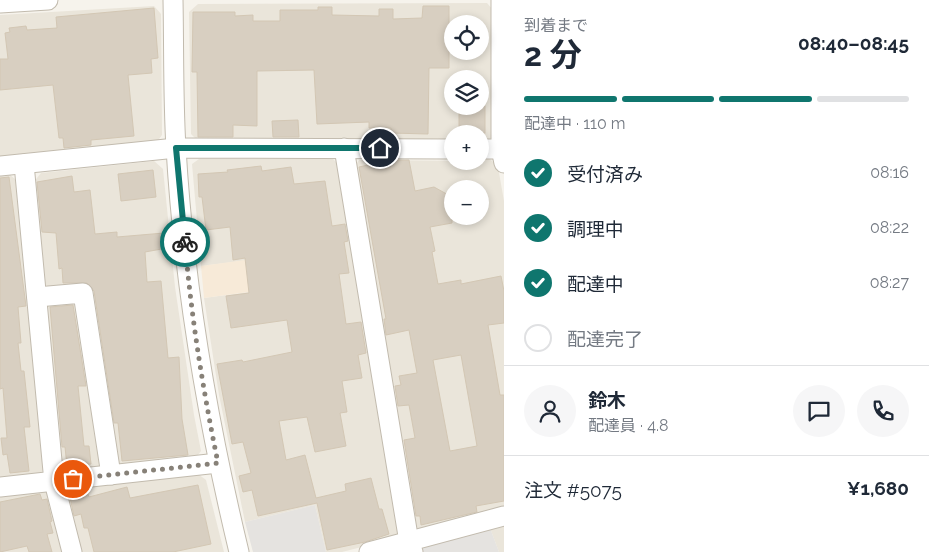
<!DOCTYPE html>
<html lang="ja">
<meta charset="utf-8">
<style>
:root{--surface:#fff;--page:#f6f6f7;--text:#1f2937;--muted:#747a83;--line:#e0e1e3;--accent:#0f766e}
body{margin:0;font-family:Raleway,"Noto Sans JP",sans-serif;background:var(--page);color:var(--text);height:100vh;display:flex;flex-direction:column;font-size:19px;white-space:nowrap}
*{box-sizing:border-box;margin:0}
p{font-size:16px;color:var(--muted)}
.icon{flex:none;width:28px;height:28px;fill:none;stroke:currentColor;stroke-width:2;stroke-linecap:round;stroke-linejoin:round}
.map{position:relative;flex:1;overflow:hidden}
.drawer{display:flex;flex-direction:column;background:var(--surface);width:425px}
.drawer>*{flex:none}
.buttons{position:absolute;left:444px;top:15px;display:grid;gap:10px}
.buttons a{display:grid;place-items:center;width:45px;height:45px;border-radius:50%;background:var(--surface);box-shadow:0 2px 8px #0003;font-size:25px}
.pin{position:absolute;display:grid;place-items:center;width:42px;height:42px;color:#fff;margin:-21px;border:2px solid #fff;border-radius:50%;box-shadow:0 1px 5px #0007}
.courier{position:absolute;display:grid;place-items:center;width:50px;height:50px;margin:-25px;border:4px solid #0f766e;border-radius:50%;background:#fff;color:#222;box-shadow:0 1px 6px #0007}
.overview em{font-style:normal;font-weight:700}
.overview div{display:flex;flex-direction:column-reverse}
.overview{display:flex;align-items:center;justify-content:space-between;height:85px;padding:0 20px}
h1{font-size:32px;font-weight:700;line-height:38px}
.bar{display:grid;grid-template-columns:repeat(4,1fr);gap:8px 5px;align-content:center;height:60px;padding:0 20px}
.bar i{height:6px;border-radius:4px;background:var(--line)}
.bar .on{background:var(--accent)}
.bar p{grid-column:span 4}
.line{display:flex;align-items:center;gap:12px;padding:0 20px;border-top:1px solid var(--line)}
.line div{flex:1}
.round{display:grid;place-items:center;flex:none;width:52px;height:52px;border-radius:26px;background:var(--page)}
ol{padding:0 20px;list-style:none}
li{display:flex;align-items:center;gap:15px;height:55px}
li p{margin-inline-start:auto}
li .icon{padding:5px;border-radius:50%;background:var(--accent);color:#fff;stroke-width:4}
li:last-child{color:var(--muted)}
li i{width:28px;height:28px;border:2px solid var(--line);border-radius:50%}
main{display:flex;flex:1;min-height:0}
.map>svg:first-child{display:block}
.residential{fill:#eae5da;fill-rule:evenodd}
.commercial{fill:#f7ead8}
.parking{fill:#e5e3e0}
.building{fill:#d8cfc1;stroke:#d3c7b4;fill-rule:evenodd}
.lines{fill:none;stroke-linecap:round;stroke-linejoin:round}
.minor-casing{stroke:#c2bbae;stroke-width:21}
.minor{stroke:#fff;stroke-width:19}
.done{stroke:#878178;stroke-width:5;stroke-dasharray:0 9}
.route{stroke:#0f766e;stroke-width:6}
</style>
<main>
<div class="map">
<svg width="504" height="552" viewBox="0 0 504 552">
<rect width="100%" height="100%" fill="#f6f3ec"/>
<!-- residential -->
<g class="residential">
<path d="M487,3L493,10L494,135L488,141H480V134H452V141H198L191,134L189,12L198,4ZM452,24H480V51H452ZM452,79H480V106H452Z"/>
<path d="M154,6L161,14L162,135L156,143L0,158V15Z"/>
<path d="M199,159H333L340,166L401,530L393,539L342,552H326L315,505L245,522L219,395L204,298L279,288L275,257L201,266L192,164Z"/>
<path d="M480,159H490L498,167L504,201V509L421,531L412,526L353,169L359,160L480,161ZM452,189H480V216H452Z"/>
<path d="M154,161L163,169L175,287L194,415L201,451L194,460L124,469L113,458L86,288L52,291L41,280L33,183L41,173Z"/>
<path d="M10,175L20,183L45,467L38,477L0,481V176Z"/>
<path d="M72,297L81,304L105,463L97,471L68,474L59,466L43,309L51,301Z"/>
<path d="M198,474L206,480L224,552H79L64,494L70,486Z"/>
<path d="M41,488L50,494L65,552H0V493Z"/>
<path d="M504,524V552H499L490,528Z"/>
</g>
<!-- commercial -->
<path class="commercial" d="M275,256L279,288L204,298L201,266Z"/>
<!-- parking -->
<g class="parking">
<path d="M315,505L326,552H253L245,522Z"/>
<path d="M490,528L499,552H421L425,545Z"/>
</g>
<!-- building -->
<g class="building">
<path d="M423,6H449V68H429L428,134L391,133V128H369V122L317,124L314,70L257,71V126L233,125V137H198L197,72H192L193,12H235V16L253,15V21H280V10H318V7H332V15L379,16V9H393V19L422,18Z"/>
<path d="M154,8L158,58L151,59L152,73L128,75L134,136L91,140V145L64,148L63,138H59L53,85L0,90V59H8L5,33L10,32L9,28L26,26L27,30L57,28L56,17Z"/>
<rect x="459" y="106" width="26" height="27"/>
<path d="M298,120L299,137H273L272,121Z"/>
<path d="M391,160H409L415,191L434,187L452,197V223L430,227L435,251L432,252L438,284L461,280V284L501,276L504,291V323L488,325L500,395H504V501L476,506L477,512L421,525L420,516H416L404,440L415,438L409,405L398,406L395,386L401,385L399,376L417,373L409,330L386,335L384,319H386L359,167ZM461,355L477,446L450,451L433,360Z"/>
<path d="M261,166L262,171L291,167L294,184L325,181L332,226L345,224L348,241L344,242L349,273L339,274L346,324L361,322L366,353L358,355L362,378L342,381L347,412L340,413L346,446L315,452L307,417L279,421L286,460L305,455L316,498L346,491L345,484L371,478L379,509H382L389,534L365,542L327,550L317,503L258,516L252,490L243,492L239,476L251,473L243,442L232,444L217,364L242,360L243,362L292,352L287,320L231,328L226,296L249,293L245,258L233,260L230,227L206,230L202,197H199L198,174L228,172L227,170Z"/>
<path d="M153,170L156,197L121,201L118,174Z"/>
<path d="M72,176L74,192L90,190L95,234L117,232V237L164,233L167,248L145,252L147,282L161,281L168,358L179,357L182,419L188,455L122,461L118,423H114L94,291L87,283H63L62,268L59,269L56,233L42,232L37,182Z"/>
<path d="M9,177L26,306L18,307L21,343H18L21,371H24L30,427H24L29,471L10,473L7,454L3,455L1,438H7L3,388L0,389V178Z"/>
<path d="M73,305L86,386H78L84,446H89L91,464L67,466L65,447H62L50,307Z"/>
<path d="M198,485L211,544L173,552H94L88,528H84L81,514L74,516L69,493V491L86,489L89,497L127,487L130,498Z"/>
<path d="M40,494L42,500L47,499L52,521L50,522L53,533L47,534L52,552H29L27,546L0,552V502Z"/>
</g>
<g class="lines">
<defs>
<g id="minor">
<path d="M173,0C174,49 173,99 176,148C184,285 207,419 239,552"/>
<path d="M501,0V149L504,163"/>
<path d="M0,3L48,0"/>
<path d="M344,148L409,542L413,552"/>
<path d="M480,149H504"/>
<path d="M24,164L54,482L72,552"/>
<path d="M0,166L176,148L452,149"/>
<path d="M37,297L83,293L111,475"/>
<path d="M0,487L218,463"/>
<path d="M369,552L504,516"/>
</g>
</defs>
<!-- minor casing -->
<use href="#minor" class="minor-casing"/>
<!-- minor -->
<use href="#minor" class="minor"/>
</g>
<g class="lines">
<!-- done -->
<path class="done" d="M73,479L218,463C203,390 191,316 185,242"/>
<!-- route -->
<path class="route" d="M185,242L176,148H380"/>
</g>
</svg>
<div class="buttons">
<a><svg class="icon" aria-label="locate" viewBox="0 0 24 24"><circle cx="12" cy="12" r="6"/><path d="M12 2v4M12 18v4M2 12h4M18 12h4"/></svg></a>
<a><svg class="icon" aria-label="layers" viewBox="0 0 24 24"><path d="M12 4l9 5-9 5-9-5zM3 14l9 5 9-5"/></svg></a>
<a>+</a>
<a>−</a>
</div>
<div class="pin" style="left:73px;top:479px;background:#ea580c"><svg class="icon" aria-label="bag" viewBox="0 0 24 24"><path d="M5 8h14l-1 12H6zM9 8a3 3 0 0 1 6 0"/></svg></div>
<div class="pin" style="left:380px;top:148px;background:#1f2937"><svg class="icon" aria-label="home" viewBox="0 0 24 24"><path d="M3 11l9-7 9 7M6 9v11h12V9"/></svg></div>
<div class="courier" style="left:185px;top:242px"><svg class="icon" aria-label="bike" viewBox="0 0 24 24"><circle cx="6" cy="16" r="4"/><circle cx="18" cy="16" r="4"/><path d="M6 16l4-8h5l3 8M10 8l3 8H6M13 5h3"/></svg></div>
</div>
<section class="drawer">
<div class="overview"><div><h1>2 分</h1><p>到着まで</p></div><em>08:40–08:45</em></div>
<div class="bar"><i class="on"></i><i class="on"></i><i class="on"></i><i></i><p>配達中 · 110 m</p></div>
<ol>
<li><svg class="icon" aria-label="check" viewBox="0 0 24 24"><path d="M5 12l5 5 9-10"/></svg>受付済み<p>08:16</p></li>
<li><svg class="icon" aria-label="check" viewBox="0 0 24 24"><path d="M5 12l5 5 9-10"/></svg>調理中<p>08:22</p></li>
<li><svg class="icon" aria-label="check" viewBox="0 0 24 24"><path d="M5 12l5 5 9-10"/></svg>配達中<p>08:27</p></li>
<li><i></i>配達完了</li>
</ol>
<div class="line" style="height:90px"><a class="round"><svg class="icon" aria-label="person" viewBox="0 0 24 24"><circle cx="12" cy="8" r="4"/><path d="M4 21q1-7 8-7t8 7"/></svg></a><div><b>鈴木</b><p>配達員 · 4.8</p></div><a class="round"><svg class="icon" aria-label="chat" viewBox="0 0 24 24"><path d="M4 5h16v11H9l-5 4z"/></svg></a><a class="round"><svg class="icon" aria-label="phone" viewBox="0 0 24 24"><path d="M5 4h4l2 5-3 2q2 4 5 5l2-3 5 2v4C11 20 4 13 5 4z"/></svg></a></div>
<div class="line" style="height:65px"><div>注文 #5075</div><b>¥1,680</b></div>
</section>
</main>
